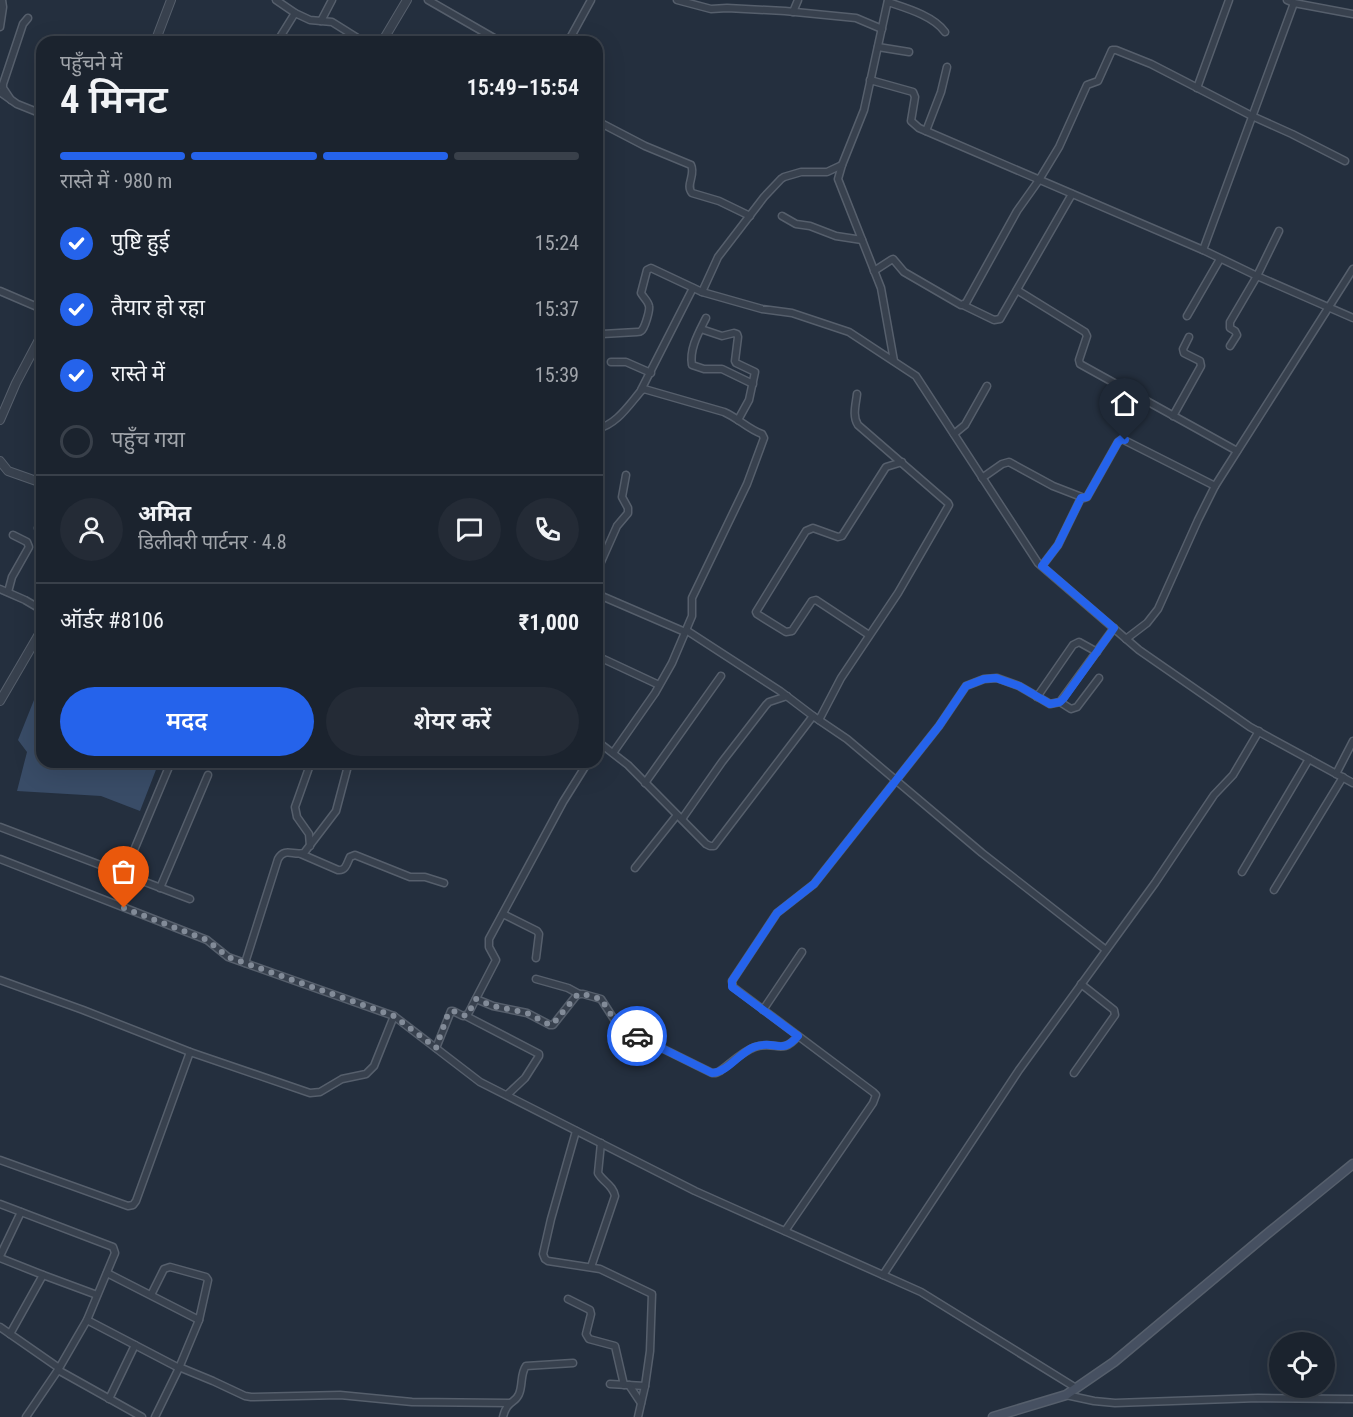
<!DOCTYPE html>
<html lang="hi">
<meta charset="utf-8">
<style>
:root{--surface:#1b232e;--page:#242b36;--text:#f1f3f6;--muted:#a0a4aa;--line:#39404a;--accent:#2563eb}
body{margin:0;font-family:"Roboto Condensed","Noto Sans Devanagari",sans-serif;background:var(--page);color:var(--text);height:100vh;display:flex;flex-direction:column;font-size:22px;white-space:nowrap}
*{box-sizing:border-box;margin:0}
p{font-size:20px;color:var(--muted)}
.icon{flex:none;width:33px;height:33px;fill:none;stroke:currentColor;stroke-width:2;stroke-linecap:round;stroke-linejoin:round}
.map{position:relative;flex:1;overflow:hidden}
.drawer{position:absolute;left:36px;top:36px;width:567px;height:732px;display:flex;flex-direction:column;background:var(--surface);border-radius:18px;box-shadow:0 6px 24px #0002,0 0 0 2px var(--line)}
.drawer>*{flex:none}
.fabs{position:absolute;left:1269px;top:1332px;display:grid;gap:12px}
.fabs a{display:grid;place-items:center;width:66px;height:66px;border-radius:50%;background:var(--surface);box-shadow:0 6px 24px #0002,0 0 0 2px var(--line);font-size:30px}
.pin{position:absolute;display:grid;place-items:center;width:51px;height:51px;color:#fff;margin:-62px -26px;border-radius:50% 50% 50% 0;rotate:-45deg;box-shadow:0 0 6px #0007}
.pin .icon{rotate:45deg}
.courier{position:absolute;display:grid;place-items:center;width:60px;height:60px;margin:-30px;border:4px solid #2563eb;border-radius:50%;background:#fff;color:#222;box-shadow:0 2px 8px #0007}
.head em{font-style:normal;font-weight:600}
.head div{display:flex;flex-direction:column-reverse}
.head{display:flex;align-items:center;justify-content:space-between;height:102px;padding:0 24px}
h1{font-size:39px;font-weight:600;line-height:45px}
.bar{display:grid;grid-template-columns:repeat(4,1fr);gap:9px 6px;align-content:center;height:72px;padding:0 24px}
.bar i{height:8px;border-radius:4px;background:var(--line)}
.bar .current{background:var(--accent)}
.bar p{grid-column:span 4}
.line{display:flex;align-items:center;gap:15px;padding:0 24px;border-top:2px solid var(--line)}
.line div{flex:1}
.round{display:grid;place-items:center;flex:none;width:63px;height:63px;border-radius:32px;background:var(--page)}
ol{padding:0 24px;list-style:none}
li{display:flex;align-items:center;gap:18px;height:66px}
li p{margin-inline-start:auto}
li .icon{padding:6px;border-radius:50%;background:var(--accent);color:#fff;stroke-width:4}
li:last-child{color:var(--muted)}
li i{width:33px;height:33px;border:3px solid var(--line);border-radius:50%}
.action{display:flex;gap:12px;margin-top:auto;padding:12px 24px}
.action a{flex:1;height:69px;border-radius:36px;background:var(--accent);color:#fff;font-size:24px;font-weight:600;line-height:69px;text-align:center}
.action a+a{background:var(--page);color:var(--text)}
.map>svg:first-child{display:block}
.water{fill:#394c67}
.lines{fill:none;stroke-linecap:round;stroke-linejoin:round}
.minor-casing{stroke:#565f6c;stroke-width:9}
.tertiary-casing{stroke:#565f6c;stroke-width:10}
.secondary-casing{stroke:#565f6c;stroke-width:11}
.minor{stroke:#38414e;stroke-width:6}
.tertiary{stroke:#38414e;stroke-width:8}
.secondary{stroke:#465061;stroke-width:8}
.done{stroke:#828b98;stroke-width:6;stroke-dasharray:0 10.8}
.route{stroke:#2563eb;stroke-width:8}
</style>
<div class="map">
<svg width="1353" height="1417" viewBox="0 0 1353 1417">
<rect width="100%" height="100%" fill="#242f3e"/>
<!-- water -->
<path class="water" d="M40,685L42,686V762H159L140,811L101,796L17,791L27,752L18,740Z"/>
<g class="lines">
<defs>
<g id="minor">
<path d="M276,0L295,13L310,20L332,22L364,42"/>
<path d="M428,0L501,42"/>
<path d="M677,0L711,9L727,8L785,11L856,18L882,29"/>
<path d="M888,0L864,110L842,165L838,179L881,288L894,361"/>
<path d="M1287,0L1294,3L1353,14"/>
<path d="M888,2C906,8 934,16 945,32"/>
<path d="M1294,3L1203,250L1257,276L1353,318"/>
<path d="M793,12L798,0"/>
<path d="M321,21L332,0"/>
<path d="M0,27L3,7L2,0"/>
<path d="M277,42L295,13"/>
<path d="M568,42L591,0"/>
<path d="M878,47L909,52"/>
<path d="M870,80L913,92L915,97L911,121L919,128L1203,250"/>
<path d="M1197,88L1229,0"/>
<path d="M0,92L17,104L42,114"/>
<path d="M597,98L599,102L597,108"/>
<path d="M11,100L3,88V84L23,24L28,18"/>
<path d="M597,121L645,146L691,165C696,175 685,185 692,193L719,201L750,216"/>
<path d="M926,131L941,92L947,67"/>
<path d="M782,216L796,224L810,226L836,236L862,240"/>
<path d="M874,271L891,260L893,259L904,272L961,305L966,303L1017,211L1039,180L1059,147L1087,85L1098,81L1112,50H1116L1151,64L1252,116L1292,134L1345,161"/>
<path d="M1017,290L1085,332L1087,336L1079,360L1080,364L1237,451"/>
<path d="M0,291L42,309"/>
<path d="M702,292L718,257L764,197L781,179L784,177L801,172H827L842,165"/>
<path d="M963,305L994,320L1000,319L1072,194"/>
<path d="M1187,316L1220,259"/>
<path d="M706,318C699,332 689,349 692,365L704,369H722L753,384"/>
<path d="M701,329L722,336L734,333L737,334L738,337L735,361L736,363L755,372L749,400L738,420"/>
<path d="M597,332L602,334L637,332C638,332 640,332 641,331C645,328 650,310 649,306C648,301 643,297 641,293L647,270L651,268L702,292L762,309L792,313L849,332L916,376L1038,563L1139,650L1250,727L1353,783"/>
<path d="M1230,346L1237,335L1235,331L1230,328V322L1257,276L1279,231"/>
<path d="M611,362H626L651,373"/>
<path d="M641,390L693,288"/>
<path d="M1173,416L1201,366L1200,361L1184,353L1183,349L1189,337"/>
<path d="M597,429C617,424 628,406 641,391L644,389L724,412C738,418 748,429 762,434L764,438L747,484L692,598V616L672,663L655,693L613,753"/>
<path d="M954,434L965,425L987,386"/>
<path d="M982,478L1002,464L1009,462L1053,486L1084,498L1087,497L1118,442L1122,439L1215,486"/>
<path d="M38,528L42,530"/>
<path d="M1042,566L1058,545L1081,498"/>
<path d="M597,571L617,526L628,513V508L622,497L626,475"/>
<path d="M0,589L25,600L42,610"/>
<path d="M8,592L12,577L29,547L27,542L13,535"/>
<path d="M597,594L685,632"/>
<path d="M686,630L780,691L813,716L847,739L982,853L1106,950"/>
<path d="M869,635L816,600L812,601L792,631L786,632L757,614L756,612L806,531L813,528L838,537L842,536L886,467L902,462"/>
<path d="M1126,639L1147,623L1158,609L1198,520L1215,486L1353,269"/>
<path d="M597,656L659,685"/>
<path d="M1037,697L1073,645L1079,642L1097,652"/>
<path d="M1060,702L1071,709L1077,707L1099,678"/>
<path d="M819,720L841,678L898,593L949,505L948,503L858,425C852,416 856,404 857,394"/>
<path d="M597,741L628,765L706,844L710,846H714L813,716"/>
<path d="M1336,774L1353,741"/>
<path d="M645,783L721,676"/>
<path d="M682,819L722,762L766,705L769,702L787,696"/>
<path d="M0,827L190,899"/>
<path d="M310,846L309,834L297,817L295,807L311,762"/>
<path d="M301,854L338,870C346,871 347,863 350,857L355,855L410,877H425L444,883"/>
<path d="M0,859L207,940L228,957L394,1016L480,1082L695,1191L921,1292L1076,1388"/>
<path d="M635,868L677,815"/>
<path d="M1242,872L1309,759"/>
<path d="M124,874L171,762"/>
<path d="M160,888L208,775"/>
<path d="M1274,890L1343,777"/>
<path d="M503,914L537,931L539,934L536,958"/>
<path d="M245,963L278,859C285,847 293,856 304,853L336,811L349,762"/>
<path d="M536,979L568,988L579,994"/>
<path d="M0,980L83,1010L190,1052L310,1093L320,1092L342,1079L366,1074L374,1066L394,1016"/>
<path d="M476,999L493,1006L527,1013L550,1025H553L576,996L579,994H583L601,999L619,1027L712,1073H716L720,1071C731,1063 743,1051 755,1047C777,1040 781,1056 798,1036"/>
<path d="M763,1010L802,952"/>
<path d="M466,1016L539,1054V1056L525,1078L507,1095"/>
<path d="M436,1048L451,1011H453L463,1016L468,1014L495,962L496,960L489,947V939L563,802L588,762"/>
<path d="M1074,1073L1115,1015L1114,1010L1081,984"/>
<path d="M576,1131L551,1219L543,1254L545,1259L548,1261L600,1269L652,1294L650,1351L645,1386L638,1417"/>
<path d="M0,1160L128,1206L133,1205L136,1201L190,1052"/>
<path d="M0,1204L113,1247L115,1253L87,1320L58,1370L26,1417"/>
<path d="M785,1231L873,1103L876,1095L873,1092L733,987L732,981L777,913L814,884L939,726L966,686L984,679L997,678L1019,686L1050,704L1060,702L1114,628"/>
<path d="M0,1256L21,1212"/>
<path d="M0,1258L43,1275L97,1295"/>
<path d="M591,1267L615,1196C613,1185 603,1182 598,1173L601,1143"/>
<path d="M107,1273L199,1320"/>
<path d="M883,1275L1019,1070L1155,883L1214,795L1233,775L1259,731"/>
<path d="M151,1295L164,1269L170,1267L206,1277L208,1280L199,1320L179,1368L155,1417"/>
<path d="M568,1299L590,1310L591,1314L586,1334L589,1339L615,1346L624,1385"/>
<path d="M87,1320L179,1368"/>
<path d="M0,1327L59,1368"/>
<path d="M10,1334L43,1275"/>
<path d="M179,1367L213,1381L245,1396L251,1397L340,1395L412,1402L509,1403"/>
<path d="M58,1370L142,1417"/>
<path d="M610,1384L645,1386"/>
<path d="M629,1385L641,1403"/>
<path d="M1066,1395L1094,1401L1115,1403L1258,1398L1353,1399"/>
<path d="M109,1399L135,1345"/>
<path d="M503,1417C507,1400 515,1404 519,1394C523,1385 520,1374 526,1366L573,1363"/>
</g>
<g id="tertiary">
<path d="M155,42L171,0"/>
<path d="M382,42L407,0"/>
<path d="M0,420L16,383L42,334"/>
<path d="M0,461L8,471L42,483"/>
<path d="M0,701L42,629"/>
</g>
<path id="secondary" d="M993,1417L1066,1395L1114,1362L1267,1234L1353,1164"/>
</defs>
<!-- minor casing -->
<use href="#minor" class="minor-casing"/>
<!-- tertiary casing -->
<use href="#tertiary" class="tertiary-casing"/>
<!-- secondary casing -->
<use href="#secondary" class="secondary-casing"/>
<!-- minor -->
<use href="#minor" class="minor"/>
<!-- tertiary -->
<use href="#tertiary" class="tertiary"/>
<!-- secondary -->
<use href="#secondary" class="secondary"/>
</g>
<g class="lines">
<!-- done -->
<path class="done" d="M124,908L207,940L228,957L394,1016L436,1048L448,1014L451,1011H453L466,1016L468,1014L476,999L493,1006L527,1013L550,1025L553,1024L576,996L579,994H583L601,999L619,1027L637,1036"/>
<!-- route -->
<path class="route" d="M637,1036L712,1073C728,1072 739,1053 754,1047C775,1039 781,1056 798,1036L732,987V981L777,913L814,884L939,726L966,686L984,679L996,678L1019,686L1050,704L1060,702L1064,698L1114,628L1042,566L1058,545L1081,498L1087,497L1118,442L1122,439L1125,440"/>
</g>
</svg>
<div class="fabs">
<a><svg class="icon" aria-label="locate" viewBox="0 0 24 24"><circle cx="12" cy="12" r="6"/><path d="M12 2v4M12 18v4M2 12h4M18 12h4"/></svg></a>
</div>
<div class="pin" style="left:124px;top:908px;background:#ea580c"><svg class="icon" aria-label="bag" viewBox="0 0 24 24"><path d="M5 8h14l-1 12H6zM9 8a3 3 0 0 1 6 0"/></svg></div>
<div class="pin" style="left:1125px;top:440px;background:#1f2937"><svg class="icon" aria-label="home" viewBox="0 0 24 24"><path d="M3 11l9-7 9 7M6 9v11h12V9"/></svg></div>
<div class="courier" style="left:637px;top:1036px"><svg class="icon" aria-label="car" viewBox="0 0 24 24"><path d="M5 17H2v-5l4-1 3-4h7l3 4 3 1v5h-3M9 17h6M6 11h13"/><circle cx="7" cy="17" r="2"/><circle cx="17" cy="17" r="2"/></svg></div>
<section class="drawer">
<div class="head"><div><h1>4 मिनट</h1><p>पहुँचने में</p></div><em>15:49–15:54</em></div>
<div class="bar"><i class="current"></i><i class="current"></i><i class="current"></i><i></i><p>रास्ते में · 980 m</p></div>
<ol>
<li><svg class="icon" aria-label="check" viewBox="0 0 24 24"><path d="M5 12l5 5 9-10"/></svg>पुष्टि हुई<p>15:24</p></li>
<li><svg class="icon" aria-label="check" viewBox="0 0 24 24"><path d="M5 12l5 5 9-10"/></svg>तैयार हो रहा<p>15:37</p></li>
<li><svg class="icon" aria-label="check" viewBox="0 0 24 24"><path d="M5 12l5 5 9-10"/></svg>रास्ते में<p>15:39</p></li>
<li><i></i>पहुँच गया</li>
</ol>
<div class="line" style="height:108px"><a class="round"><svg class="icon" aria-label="person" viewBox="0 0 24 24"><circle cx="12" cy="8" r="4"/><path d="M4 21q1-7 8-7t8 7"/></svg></a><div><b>अमित</b><p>डिलीवरी पार्टनर · 4.8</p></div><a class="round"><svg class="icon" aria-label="chat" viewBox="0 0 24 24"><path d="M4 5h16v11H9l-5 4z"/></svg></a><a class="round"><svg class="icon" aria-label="phone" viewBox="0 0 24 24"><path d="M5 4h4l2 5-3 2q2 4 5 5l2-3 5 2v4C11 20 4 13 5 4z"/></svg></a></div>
<div class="line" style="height:78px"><div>ऑर्डर #8106</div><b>₹1,000</b></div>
<div class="action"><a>मदद</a><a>शेयर करें</a></div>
</section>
</div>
